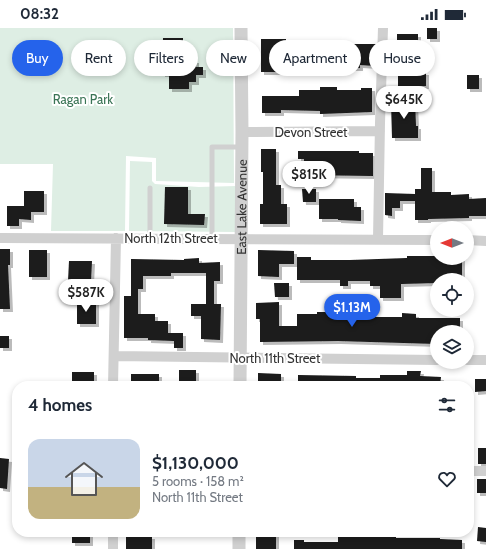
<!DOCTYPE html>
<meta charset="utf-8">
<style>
:root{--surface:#fff;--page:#f6f6f7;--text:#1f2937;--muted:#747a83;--accent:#2563eb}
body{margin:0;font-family:Cabin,sans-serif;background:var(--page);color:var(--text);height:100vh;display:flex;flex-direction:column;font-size:15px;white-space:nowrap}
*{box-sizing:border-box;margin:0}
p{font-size:13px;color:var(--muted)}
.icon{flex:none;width:22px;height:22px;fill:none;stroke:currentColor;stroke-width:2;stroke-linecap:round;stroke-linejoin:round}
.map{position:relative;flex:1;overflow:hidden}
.panel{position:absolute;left:12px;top:353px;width:462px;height:156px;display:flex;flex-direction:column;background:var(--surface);border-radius:16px;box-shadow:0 2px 6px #0003}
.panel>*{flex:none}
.guide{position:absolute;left:12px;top:12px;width:462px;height:36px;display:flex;gap:8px}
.needle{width:26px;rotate:270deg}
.fabs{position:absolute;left:430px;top:193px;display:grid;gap:8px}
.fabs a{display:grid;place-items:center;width:44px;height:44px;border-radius:50%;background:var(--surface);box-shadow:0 2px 6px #0003;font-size:20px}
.price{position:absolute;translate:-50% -34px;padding:0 9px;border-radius:14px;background:#fff;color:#222;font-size:13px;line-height:26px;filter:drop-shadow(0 1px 2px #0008)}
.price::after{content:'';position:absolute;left:50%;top:24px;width:12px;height:9px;margin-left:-6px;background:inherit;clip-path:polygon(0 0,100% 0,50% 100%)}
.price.on{background:var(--accent);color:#fff}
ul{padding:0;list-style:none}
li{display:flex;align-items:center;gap:12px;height:100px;padding:0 16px}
li span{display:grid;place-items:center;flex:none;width:112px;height:80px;border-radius:12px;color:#555}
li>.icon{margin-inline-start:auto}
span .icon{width:48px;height:48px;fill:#fffc;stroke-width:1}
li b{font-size:17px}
h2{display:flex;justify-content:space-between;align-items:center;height:48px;padding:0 16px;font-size:17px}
.chip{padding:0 14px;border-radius:18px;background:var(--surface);box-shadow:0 2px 6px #0003;font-size:14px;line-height:36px}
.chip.on{background:var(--accent);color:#fff}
.status{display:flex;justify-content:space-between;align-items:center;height:28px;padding:0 20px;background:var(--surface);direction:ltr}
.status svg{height:11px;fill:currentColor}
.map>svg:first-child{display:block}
.green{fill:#deeee4}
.building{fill:#1a1a1a;filter:url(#shadow)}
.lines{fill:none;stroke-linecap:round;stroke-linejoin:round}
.service{stroke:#d0d0d0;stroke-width:5}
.minor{stroke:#d0d0d0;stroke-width:10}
.tertiary{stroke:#d0d0d0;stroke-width:13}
.labels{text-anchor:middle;stroke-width:4;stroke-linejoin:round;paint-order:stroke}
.park-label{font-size:13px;fill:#3a7455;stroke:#fff}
.street-label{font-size:13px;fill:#333;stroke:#fff}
</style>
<div class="status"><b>08:32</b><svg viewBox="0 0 49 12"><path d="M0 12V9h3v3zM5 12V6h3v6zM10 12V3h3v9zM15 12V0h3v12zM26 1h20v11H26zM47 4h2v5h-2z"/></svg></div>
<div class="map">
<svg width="486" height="521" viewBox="0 0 486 521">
<defs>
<filter id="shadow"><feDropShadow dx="3" dy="3" stdDeviation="0" flood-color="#0004"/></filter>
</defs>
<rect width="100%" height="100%" fill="#fff"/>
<path class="green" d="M0,0H233L234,155L156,153V130L126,128L125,203H51L53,136H0Z
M130,133L152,134V153L155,156L199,159L236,158V204L129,203Z"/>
<path class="building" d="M427,0H437V11H427Z
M397,6H418V21H397Z
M163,10H183V17H190L189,32H196V39H203V47H196V54H189V61H169V46H162Z
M261,11H286V31H280V44H261Z
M303,16H376L375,38L360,37V40H317V43H303Z
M398,44H426V58L398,59Z
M467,47H479V61H467Z
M320,59H337V62H361V60H372V84L320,86V83L281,82V85H262V68H299V62H320Z
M415,73L416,98H418V110H392L391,74Z
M261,121H276V157H281V176H287V196H260V176H263V144H261Z
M298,123H359V125H373V148L304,147V131H298Z
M421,140H432V164H451V167L469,166V171L486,170V188H469V190L428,191V192H415V173H400V180H392V188L385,187V165L415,166V161H421Z
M165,159H188V186H205L204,197L164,196Z
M302,161H316V174H303Z
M24,163H44V184H31V192L19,191V198H7V178H24Z
M319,171H354V179H361V193L338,192V191H319Z
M0,221H10V237H8L10,281H0Z
M29,222H47V249H29Z
M258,222L294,223V236H279V249L258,248Z
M407,228H437V230H462V252H437V255L401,256V270H380V258H370V253H348V258H340V252H297V229H311V232H350L407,230Z
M199,230V235L220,234V253H214V276H221L220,312L201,311V288H191V276H206V245H171V248H143V261H138V286H155V293H168V305H183V320H174V313L148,312V310H124V268H131V231L184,232V231Z
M69,233H92L91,253H68Z
M274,255H289V269H275Z
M77,274H96V296H77Z
M279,274V298H297V286H317V284H332V289H360V288H374V289H402V285L416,286V290H460V304H437V316L338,313L260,314V291H256V275Z
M0,308H9V320H0Z
M179,342H196V358H179Z
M407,343H421L420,348L441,349L440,358H298V347L356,348V350H380V347H407Z
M72,344H94V358H72Z
M258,345L281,346V358H258Z
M131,346H159V358H131Z
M475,351H486V363L475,364Z
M478,420H486V436H478Z
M0,430L9,431L7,461L0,460Z
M477,451H486V465H477Z
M478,499L486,500V514L477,513Z
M72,504H90V515H72Z
M256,504H276V521H256Z
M346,504H377V509H396V510H440V511L462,512V521H294V512H304V514H338V509H346Z
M126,508H152V521H126Z"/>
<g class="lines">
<path class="service" d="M150,160V210
M212,211V119H241"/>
<path class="minor" d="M242,104L380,103
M0,210L437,212
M378,211L380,95L383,0
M467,212L486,213
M114,328L437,332
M467,332H486
M113,358L116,210
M469,443H486
M113,521V504"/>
<g class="tertiary">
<path id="s1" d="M240,358L242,104L241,0"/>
<path d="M239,521V504"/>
</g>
</g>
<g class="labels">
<g class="park-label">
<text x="83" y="76">Ragan Park</text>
</g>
<g class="street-label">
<text x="311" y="109">Devon Street</text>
<text dy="5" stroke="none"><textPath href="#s1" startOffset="179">East Lake Avenue</textPath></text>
<text x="171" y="215">North 12th Street</text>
<text x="275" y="335">North 11th Street</text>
</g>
</g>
</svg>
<div class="fabs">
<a><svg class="needle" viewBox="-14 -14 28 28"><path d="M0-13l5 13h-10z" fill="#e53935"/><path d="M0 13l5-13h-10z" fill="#747a83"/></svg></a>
<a><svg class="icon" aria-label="locate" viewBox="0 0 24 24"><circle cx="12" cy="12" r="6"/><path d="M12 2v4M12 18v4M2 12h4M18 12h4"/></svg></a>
<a><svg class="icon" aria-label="layers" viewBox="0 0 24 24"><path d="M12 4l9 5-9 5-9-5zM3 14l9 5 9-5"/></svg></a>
</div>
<b class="price" style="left:404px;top:92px">$645K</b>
<b class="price" style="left:309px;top:167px">$815K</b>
<b class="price" style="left:86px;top:285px">$587K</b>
<b class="price on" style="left:352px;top:300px">$1.13M</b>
<div class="guide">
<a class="chip on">Buy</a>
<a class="chip">Rent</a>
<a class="chip">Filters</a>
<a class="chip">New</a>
<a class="chip">Apartment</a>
<a class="chip">House</a>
</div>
<section class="panel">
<h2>4 homes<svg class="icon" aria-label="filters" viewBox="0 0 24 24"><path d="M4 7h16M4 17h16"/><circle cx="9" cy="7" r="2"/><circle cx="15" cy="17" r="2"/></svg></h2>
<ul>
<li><span style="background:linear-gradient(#c9d6e8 60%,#c2b280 0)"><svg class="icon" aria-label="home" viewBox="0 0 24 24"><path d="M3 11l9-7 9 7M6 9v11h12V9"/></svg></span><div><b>$1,130,000</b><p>5 rooms · 158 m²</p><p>North 11th Street</p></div><svg class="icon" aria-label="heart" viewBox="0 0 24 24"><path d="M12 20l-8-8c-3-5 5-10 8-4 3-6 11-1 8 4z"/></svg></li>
</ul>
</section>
</div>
